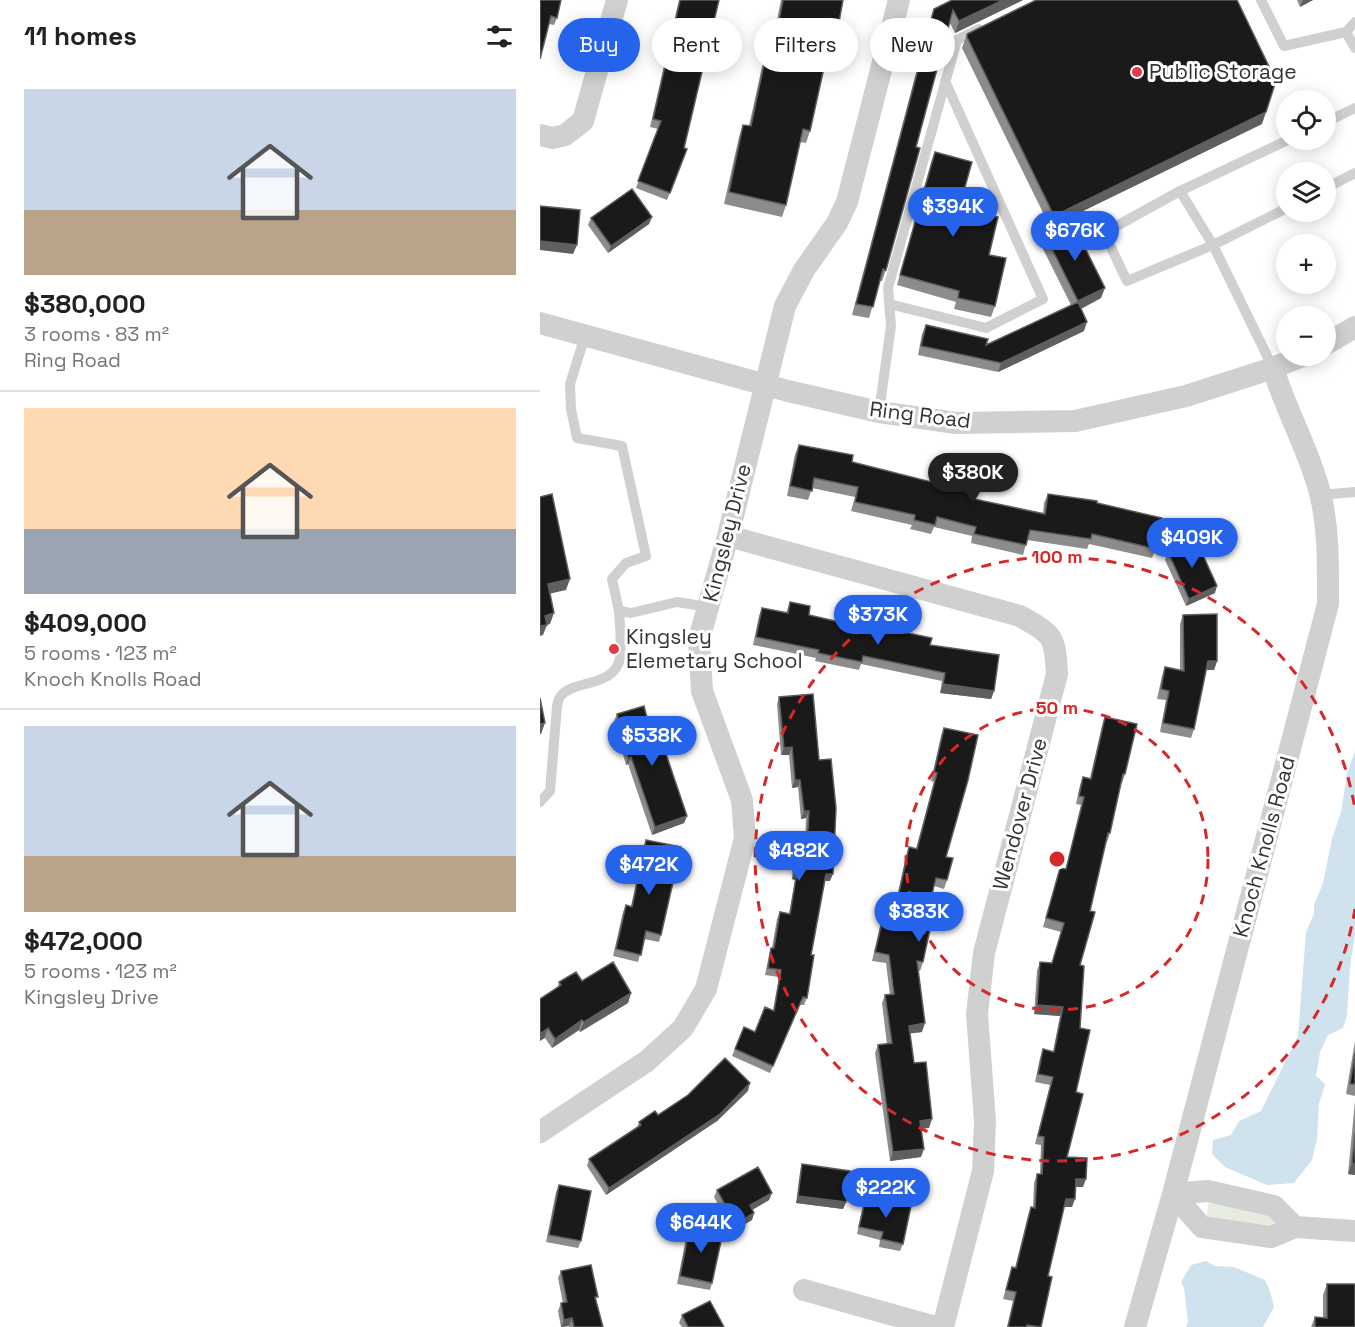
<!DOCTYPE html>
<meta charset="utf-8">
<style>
:root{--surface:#fff;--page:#f6f6f6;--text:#222;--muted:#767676;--line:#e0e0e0;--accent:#2563eb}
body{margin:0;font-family:"Space Grotesk",sans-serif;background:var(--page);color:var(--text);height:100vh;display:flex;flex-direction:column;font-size:22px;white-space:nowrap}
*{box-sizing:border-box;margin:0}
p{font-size:20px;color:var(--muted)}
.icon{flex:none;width:33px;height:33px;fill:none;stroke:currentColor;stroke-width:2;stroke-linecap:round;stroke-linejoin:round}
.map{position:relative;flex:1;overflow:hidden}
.sheet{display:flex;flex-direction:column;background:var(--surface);width:540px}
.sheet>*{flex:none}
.guide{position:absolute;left:18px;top:18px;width:570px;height:54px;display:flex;gap:12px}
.fabs{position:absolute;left:736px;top:90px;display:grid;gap:12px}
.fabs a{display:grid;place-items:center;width:60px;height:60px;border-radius:50%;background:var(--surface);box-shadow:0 3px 15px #0003;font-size:30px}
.price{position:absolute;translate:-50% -51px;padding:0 14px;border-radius:21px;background:var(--accent);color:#fff;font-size:20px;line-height:39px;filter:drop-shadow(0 2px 3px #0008)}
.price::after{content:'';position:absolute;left:50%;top:36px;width:18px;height:14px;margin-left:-9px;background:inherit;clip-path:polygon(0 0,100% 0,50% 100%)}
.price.on{background:#222;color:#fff}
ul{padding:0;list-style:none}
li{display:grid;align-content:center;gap:12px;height:318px;padding:0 24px}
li+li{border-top:2px solid var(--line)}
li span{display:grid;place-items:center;height:186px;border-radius:0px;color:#555}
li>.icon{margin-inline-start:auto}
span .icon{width:108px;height:108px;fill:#fffc;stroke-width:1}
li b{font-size:26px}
h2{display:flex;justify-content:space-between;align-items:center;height:72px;padding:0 24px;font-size:26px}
.tag{padding:0 21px;border-radius:27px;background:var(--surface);box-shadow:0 3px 15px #0003;font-size:21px;line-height:54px}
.tag.on{background:var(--accent);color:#fff}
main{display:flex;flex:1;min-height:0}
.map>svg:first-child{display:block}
.green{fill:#e6ecdf}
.water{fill:#cfe2ee}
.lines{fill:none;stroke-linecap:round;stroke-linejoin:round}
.service{stroke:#d0d0d0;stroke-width:10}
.minor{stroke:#d0d0d0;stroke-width:22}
.wall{fill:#8c8c8c}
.shaded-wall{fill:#5f5f5f}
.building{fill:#1a1a1a;stroke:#5f5f5f;stroke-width:1.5}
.ring{fill:none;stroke:#d62828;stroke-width:3;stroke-dasharray:10 8}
.poi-dot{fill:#e63946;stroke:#fff;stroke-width:2}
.labels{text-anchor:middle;stroke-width:6;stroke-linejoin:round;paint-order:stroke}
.poi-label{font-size:21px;fill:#333;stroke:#fff;text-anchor:start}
.street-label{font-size:21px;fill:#333;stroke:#fff}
.centre{fill:#d62828;stroke:#fff;stroke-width:3}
.ring-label{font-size:18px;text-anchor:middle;font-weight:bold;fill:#d62828;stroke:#fff;stroke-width:6;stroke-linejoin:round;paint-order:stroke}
</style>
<main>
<section class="sheet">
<h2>11 homes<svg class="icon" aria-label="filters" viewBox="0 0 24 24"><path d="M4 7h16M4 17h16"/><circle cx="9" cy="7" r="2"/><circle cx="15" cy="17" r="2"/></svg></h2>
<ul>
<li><span style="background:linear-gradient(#c9d6e8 65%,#b9a48a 0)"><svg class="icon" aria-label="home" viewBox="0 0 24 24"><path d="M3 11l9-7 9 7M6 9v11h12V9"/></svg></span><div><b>$380,000</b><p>3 rooms · 83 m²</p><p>Ring Road</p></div></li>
<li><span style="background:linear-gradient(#ffd9b3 65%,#9aa5b1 0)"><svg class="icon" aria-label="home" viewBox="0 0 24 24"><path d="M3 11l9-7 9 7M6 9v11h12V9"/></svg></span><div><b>$409,000</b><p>5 rooms · 123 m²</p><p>Knoch Knolls Road</p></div></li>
<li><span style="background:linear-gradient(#c9d6e8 70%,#b9a48a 0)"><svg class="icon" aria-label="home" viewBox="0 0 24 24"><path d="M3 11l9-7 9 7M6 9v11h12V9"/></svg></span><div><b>$472,000</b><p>5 rooms · 123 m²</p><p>Kingsley Drive</p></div></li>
</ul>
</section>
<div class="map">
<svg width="815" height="1327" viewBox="0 0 815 1327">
<rect width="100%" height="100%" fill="#fff"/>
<path class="green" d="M674,1203L726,1213L734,1220L735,1226L670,1218L667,1215L668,1204Z"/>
<path class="water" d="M815,751V934L810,967L807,1015L803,1028L788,1035L780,1052L776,1076L785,1084L779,1104L777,1139L772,1160L754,1183L727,1185L685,1167L672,1154L673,1140L691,1135L699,1121L721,1111L758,1036L766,932L774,914V905L783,883L792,839L801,812L807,774Z
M666,1261L675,1266L694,1267L725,1280L730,1291L734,1307L723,1327H646L648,1322L644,1288L641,1282L651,1265Z"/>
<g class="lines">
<path class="service" d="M721,0L744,46L806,32
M815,22L806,32L815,48
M786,122L815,108
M786,188L815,173
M640,191L673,245L587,281L564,233Z
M640,191L748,140
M349,304L446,328L503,299L405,81
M45,336L30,384L31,409L37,438L82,446L106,556L86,563L72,579L79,611L91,613L137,602L168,607
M733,368L673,245L747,208
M339,412L351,326L348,288L417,40L439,29
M780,495L815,492
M0,802L10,791L17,706C18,703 18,700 20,697C32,679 75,688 80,658C82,643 80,626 79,611"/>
<path class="minor" d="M0,135L13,138L25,135L43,121L77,0
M0,323L248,391L339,412L416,423L535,421L646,396L733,368L762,356
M786,344L815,327
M188,536L480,616C513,635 515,635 517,674L444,953L437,1014L445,1121L443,1171L403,1327
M0,1132L107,1061L143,1028L166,989L205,838L202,800L162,691L159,639L188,536L245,306L264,270L297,223L307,202L359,0
M633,1194L662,1227L731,1237L755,1227L815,1231
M633,1194L668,1191L734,1206L755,1227
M264,1290L396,1327
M595,1327L633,1194L788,604C788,567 789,529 780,493C769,450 746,411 733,368"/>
</g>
<path class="wall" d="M0,0L17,18L14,25L9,24Z
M139,0H179L144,148L147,149L127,200L96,188L118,129L110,127Z
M241,0H303L293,55L288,67H284L270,131L266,143L260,142L246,205L242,217L184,204L199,137L203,125L209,126L223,62L227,50L231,51Z
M412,0H483L415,33L410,23L376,147L346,270L342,281H340L329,318L312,315L390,20L394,9Z
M757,0H773L760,7Z
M427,34L722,124L510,227L422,48Z
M395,152L419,208L449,255L455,306L451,317L414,309L416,302L357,285L391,163Z
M112,217L109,224L68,253L48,225L51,218Z
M505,235L561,298L541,309L544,331L458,372L378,355L382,334L386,325L446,345L531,305L501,245Z
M259,445L434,499L503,514L504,503L508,494L557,503L616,549L612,558L549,544L547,549L487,540L483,555L431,543L432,536L394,527L391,534L370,529L372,525L311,511L315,497L272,488L268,500L247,496L255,454Z
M628,552L675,593L646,606L625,560Z
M250,602L269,615L307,623L309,617L390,645L454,691L451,699L400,693L402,681L321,664L319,670L275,661L276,658L213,645L219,616L222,608L246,613Z
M643,615L677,661L674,670H666L654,729L651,738L620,732L626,700L617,699L622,676L625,667L640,670V624Z
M239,697L290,881H284L271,955L267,998L264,1005H260L230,1073L192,1056L195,1049L215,1032L233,1011L239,977L225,975L229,955L231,948H232L237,919L240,912L249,914L255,880L252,879L254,852L256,844L265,845L266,818L261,819L258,787L252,788L249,755H241L237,704Z
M77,714L110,730L147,816L144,823L112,835L88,764L86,765L74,721Z
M565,717L585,774L582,783L581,782L570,833L567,842L566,841L550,911L540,965V1028L536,1092L527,1157L543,1187H535L532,1207H524L508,1276L501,1327H467L473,1301L463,1299L472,1267L475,1268L488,1216L491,1207L493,1208L494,1183L497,1174H500L501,1145L495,1144L510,1085L495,1082L500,1058L503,1049L513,1052L520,1016L494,1014L497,971L500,962L512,963L521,932L503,927L520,868L526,869L541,805L536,804L540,785L543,777L550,778L562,726Z
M404,728L407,880L404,889L394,886L387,914L383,962L380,971L378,970L382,1032L370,1033L374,1063L389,1128L381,1129V1157L350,1161L335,1053L338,1045L347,1044L342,1003L345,995H350L346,963L332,961L340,926L343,918L352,919L366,856L369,847L376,849L394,782L391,781L401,736Z
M106,840L121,935L119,942L104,939L98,962L73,956L83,912L86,905L91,906L104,847Z
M42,981L91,993L88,1003L40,1032L39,1030L12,1048L5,1038L19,982Z
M815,1041V1096L806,1094Z
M208,1091L177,1121L66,1195L47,1166L49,1159L97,1128L99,1122L118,1115Z
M815,1101V1175L808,1174Z
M262,1164L306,1202L303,1209L256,1203L260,1172Z
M19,1185L41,1241L38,1248L6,1242L16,1192Z
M177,1190L232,1193L229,1200L212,1210L214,1213L212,1220L193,1231L174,1197Z
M326,1197L363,1244L360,1251L339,1247L340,1240L317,1234L323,1204Z
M150,1226L172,1283L170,1290L137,1284L147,1233Z
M21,1271L56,1301L63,1327H29V1326L21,1327L18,1311L21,1303H23L18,1278Z
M787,1284L815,1327H771L775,1317L783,1318V1295Z
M142,1315L184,1327H142L139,1323Z"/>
<path class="shaded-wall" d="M463,0H483L415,33L419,21Z
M763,0H773L760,7Z
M726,112L722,124L510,227L514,216Z
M112,217L109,224L68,253L71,246Z
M0,241L37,245L33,254L0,250Z
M565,288L561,298L535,312L538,301Z
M547,322L544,331L458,372L461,363Z
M30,579L26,590L4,595L8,584Z
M677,586L675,593L646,606L649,599Z
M14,613L10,624L7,625L3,635L0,636V626L5,616Z
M668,661H677L674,670H665Z
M403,684L454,691L451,699L400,693Z
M5,723L1,734H0V724Z
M252,747L249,755H241L244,748Z
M91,757L88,764L86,765L88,758Z
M255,780H260L258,787L252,788Z
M264,811H269L266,818L261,819Z
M147,816L144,823L112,835L115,827Z
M255,872H257L255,880L252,879Z
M286,874H293L290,881H283Z
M91,993L88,1003L40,1032L44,1022Z
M497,1005L523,1007L520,1016L494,1014Z
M42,1020L39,1030L12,1048L15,1039Z
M385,1023L382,1032L366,1034L369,1026Z
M8,1028L5,1038L0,1041V1034Z
M210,1083L208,1091L177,1121L66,1195L69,1188Z
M392,1119L389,1128L377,1129L380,1121Z
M384,1149L381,1157L350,1161L353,1152Z
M812,1163L815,1164V1175L808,1174Z
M536,1179H546L543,1187H533Z
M232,1193L229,1200L207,1213L210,1205Z
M258,1196L306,1202L303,1209L256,1203Z
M526,1199H535L532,1207H523Z
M214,1213L212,1220L193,1231L196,1224Z
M32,1318L29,1326L21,1327L24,1320Z"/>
<path class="building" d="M0,0H21L17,18L11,16L0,59Z
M140,0H179L144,148L147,149L130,193L98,181L121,121L113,119Z
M243,0H303L293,55L287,54L270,131L263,129L246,205L189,192L203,125L211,126L227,50L233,52Z
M412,0H463L419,21L413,10L376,147L380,148L346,270L343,269L333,307L316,304L394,9Z
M496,0H697L736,81L726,112L514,216L427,37V34Z
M395,152L432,162L419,208L458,217L449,255L466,258L455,306L418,298L419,291L360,275Z
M92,189L112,217L71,246L51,218Z
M0,206L40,210L37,245L0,241Z
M532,222L565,288L538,301L505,235Z
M538,302L547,322L461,363L381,346L386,325L448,339L446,345Z
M259,445L313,455L312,462L435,493L434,499L505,514L508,494L557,501V503L622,518L616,549L552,534L551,539L490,530L486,545L434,534L436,527L397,517L395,525L374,520L375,515L315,502L318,487L274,478L272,491L250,486Z
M12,494L30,579L8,584L14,613L5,616L7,625L0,626V497Z
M656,540L677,586L649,599L628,552Z
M250,602L270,606L269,615L308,624L309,617L330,622V625L392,638L390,645L459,655L454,691L403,684L405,673L323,656L322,662L278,653L279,650L216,637L222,608L248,613Z
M677,614V661H668L654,729L623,723L629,691L621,689L625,667L644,671L643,615Z
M273,694L279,760L291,759L296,808L293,874H286L271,955H274L267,998L263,997L233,1066L195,1049L204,1027L215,1032L225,1007L234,1011L241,970L228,968L231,948H234L240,912L250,914L257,872H255L256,844L267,845L269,811H264L260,780H255L252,747L244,748L239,697Z
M0,698L5,723L0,724Z
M104,706L110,730L120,728L125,748H124L147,816L115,827L91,757L88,758L77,714Z
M565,717L597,724L585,774H583L570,833H568L550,911L555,912L540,965L544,966L540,1028L550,1030L536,1092L543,1094L527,1157L547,1158L546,1179H536L535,1199H526L508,1276L512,1277L501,1327L487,1325V1327H468L476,1292L466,1290L472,1267L476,1268L491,1207L495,1208L497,1174H502L504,1137L498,1136L513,1077L498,1074L503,1049L514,1052L523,1007L497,1005L500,962L512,963L524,923L506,918L520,868L526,869L544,797L539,796L543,777L551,779Z
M404,728L438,735L428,780L406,857L413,858L407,880L396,878L387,914L393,915L383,962L377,961L385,1023L369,1026L374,1063L386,1062L392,1119L380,1121L384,1149L353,1152L338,1045L352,1043L345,995L354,994L349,955L335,952L343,918L353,920L369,847L377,849L397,773L394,772Z
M106,840L141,847L121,935L106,931L101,955L76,949L86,905L92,907Z
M73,962L91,993L44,1022L42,1020L15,1039L8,1028L0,1034V999L21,985L19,982L36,972L42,981Z
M815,1053V1084H810Z
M185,1058L210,1083L180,1114L69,1188L49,1159L101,1125L99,1122L115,1111L118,1115L148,1095Z
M815,1133V1164L812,1163Z
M262,1164L310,1171L306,1202L258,1196Z
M218,1167L232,1193L210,1205L214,1213L196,1224L177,1190Z
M19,1185L51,1191L41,1241L9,1235Z
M326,1197L371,1206L363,1244L341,1239L343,1232L319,1227Z
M150,1226L183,1232L172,1283L140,1276Z
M51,1265L58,1297H55L63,1327H34L32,1318L24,1320L21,1303L27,1302L21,1271Z
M787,1284H815V1327H775V1317L787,1318Z
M170,1301L184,1327H148L142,1315Z"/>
<g class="ring">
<circle cx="517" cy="859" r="151"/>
<path d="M815 909A302 302 0 1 1 815 809"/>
</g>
<g class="poi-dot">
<circle cx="597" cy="72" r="6"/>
<circle cx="74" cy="649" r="6"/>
</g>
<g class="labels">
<g class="poi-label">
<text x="609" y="79">Public Storage</text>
<text x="86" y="644">Kingsley<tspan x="86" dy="24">Elemetary School</tspan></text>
</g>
<g class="street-label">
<text transform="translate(380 415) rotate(7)" y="7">Ring Road</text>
<text transform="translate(187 533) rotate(-76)" y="7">Kingsley Drive</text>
<text transform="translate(480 814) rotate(-75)" y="7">Wendover Drive</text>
<text transform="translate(724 847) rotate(-75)" y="7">Knoch Knolls Road</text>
</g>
</g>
<circle cx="517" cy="859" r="9" class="centre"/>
<g class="ring-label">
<text x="517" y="563">100 m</text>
<text x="517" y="714">50 m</text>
</g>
</svg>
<div class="fabs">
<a><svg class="icon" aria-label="locate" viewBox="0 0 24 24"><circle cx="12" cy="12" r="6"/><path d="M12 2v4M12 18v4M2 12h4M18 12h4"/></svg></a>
<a><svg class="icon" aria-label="layers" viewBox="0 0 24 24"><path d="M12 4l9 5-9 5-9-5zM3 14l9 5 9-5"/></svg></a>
<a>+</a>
<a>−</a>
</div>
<b class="price" style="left:413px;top:238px">$394K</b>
<b class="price" style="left:535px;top:262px">$676K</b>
<b class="price on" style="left:433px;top:504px">$380K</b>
<b class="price" style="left:652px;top:569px">$409K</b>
<b class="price" style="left:338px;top:646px">$373K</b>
<b class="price" style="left:112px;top:767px">$538K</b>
<b class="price" style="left:259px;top:882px">$482K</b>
<b class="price" style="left:109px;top:896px">$472K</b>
<b class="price" style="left:379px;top:943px">$383K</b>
<b class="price" style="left:346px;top:1219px">$222K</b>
<b class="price" style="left:161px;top:1254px">$644K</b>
<div class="guide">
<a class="tag on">Buy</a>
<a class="tag">Rent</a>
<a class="tag">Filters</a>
<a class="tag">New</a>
</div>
</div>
</main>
